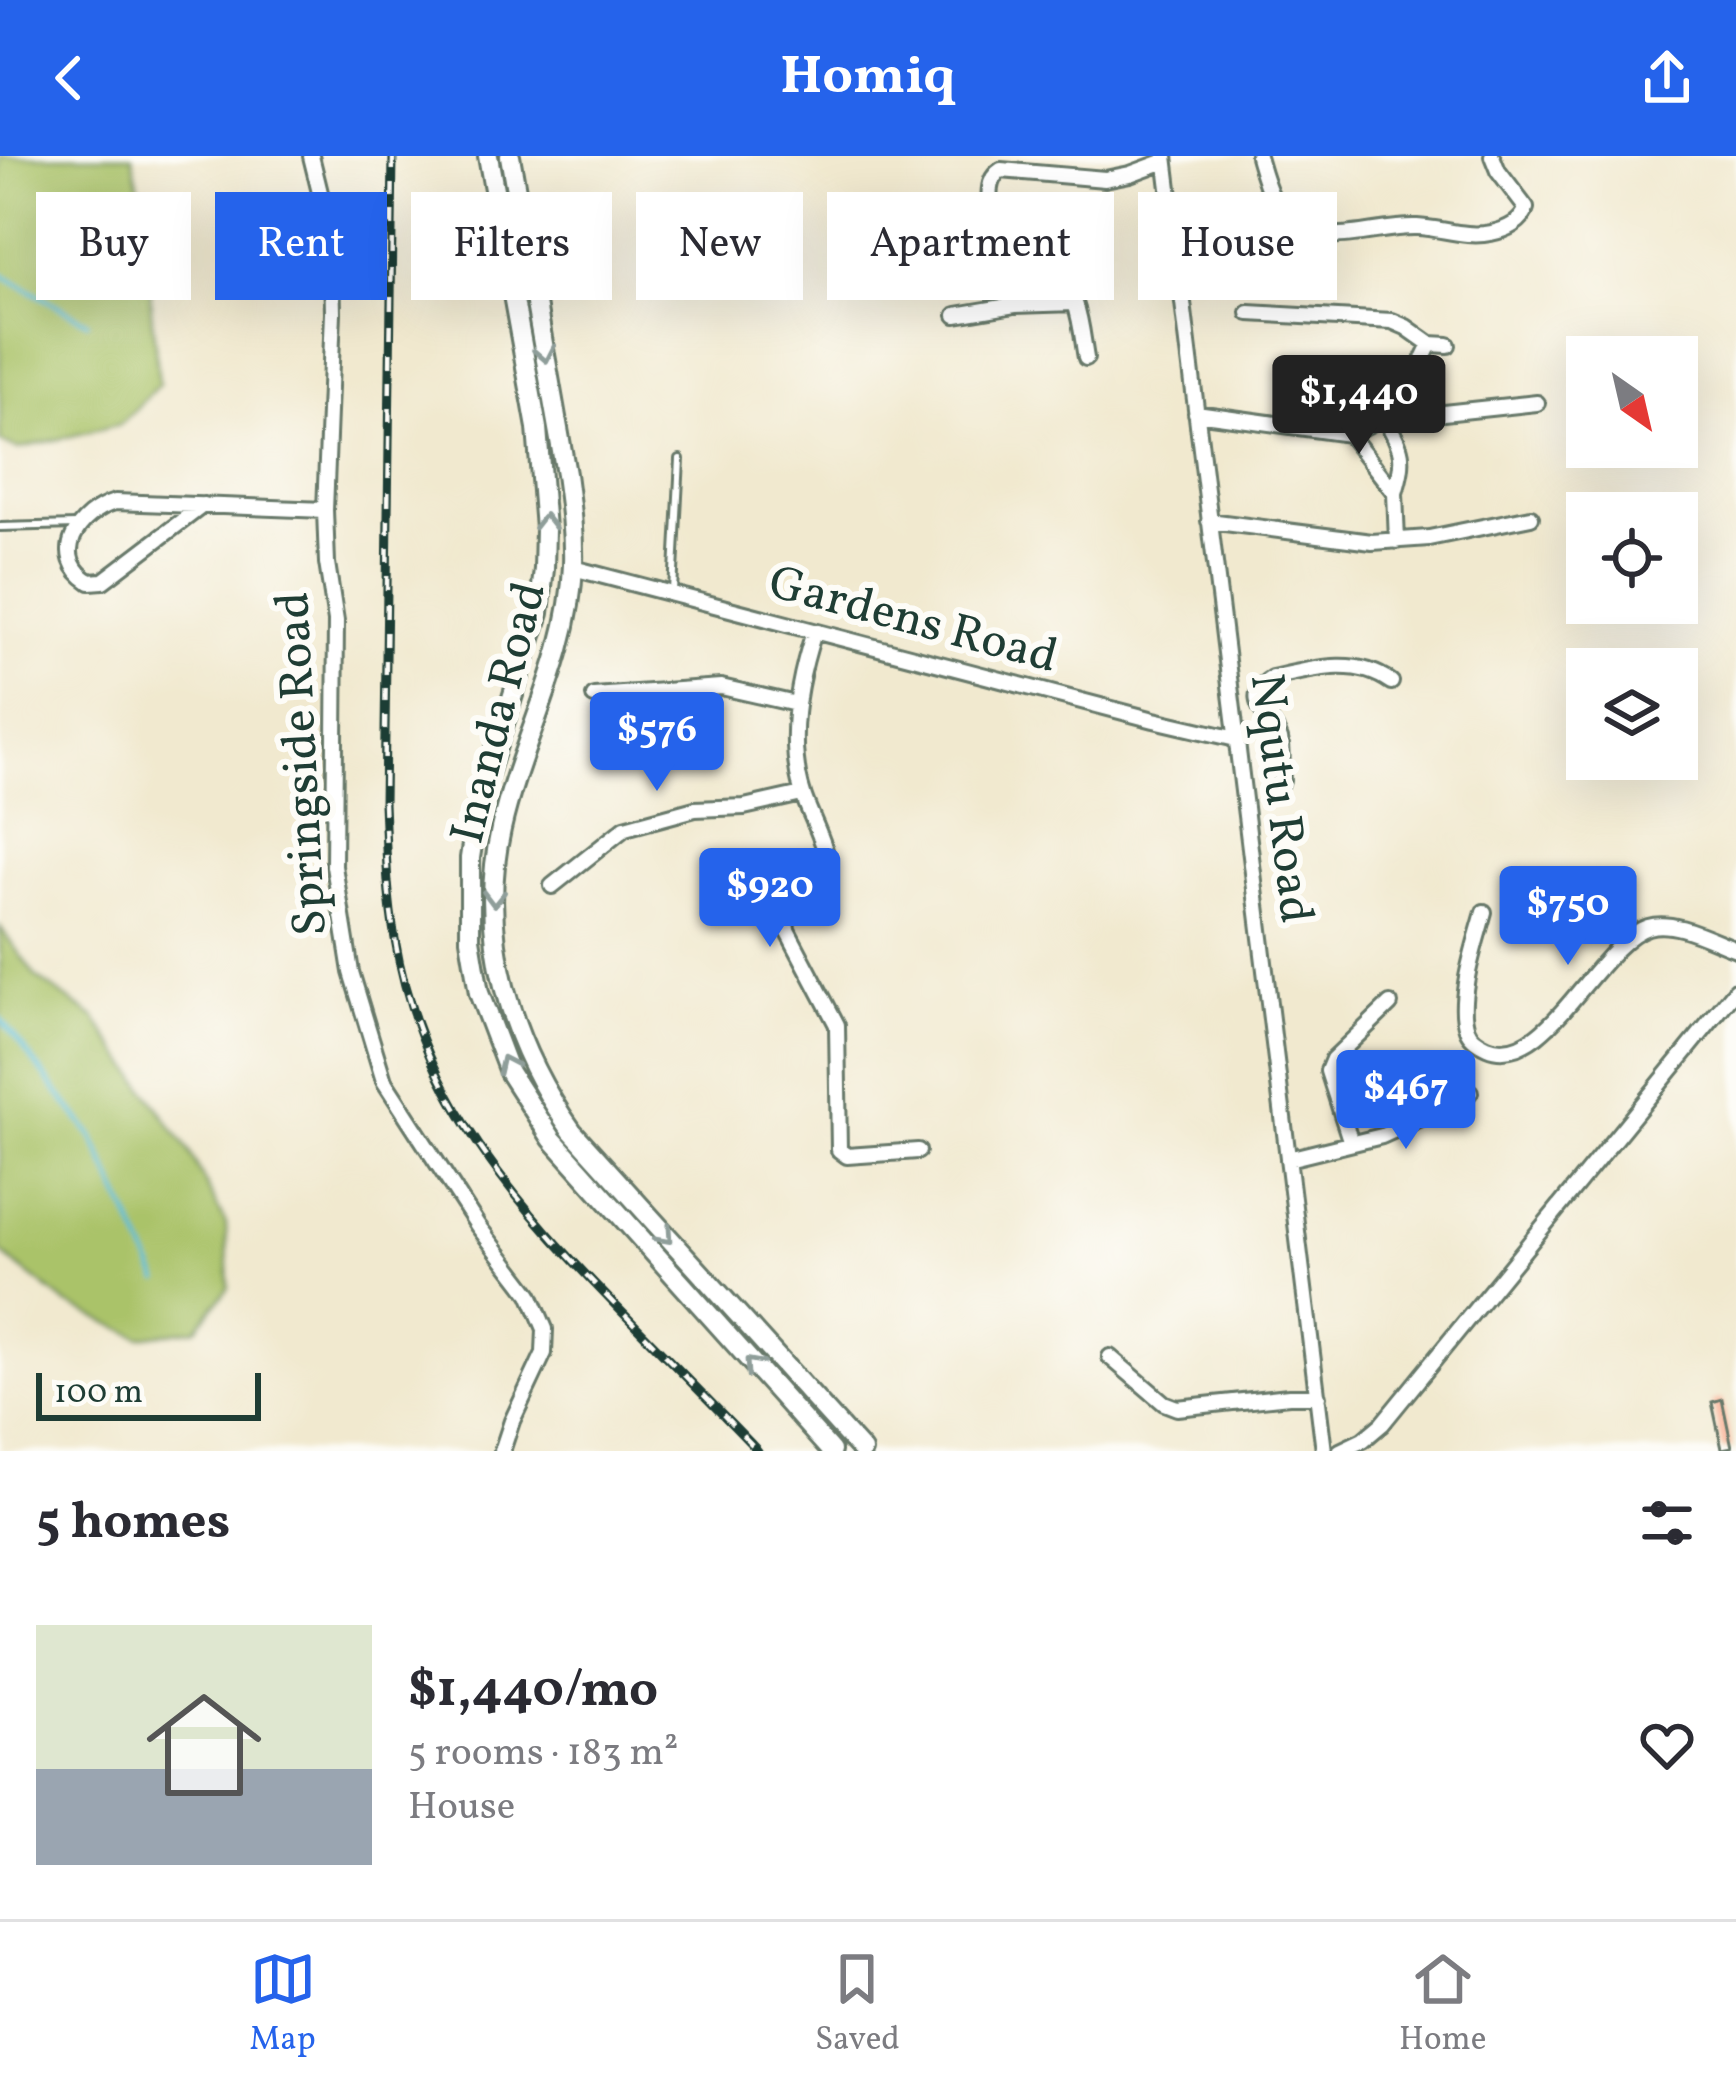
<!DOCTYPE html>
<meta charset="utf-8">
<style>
:root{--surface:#fff;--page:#f2f2f3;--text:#2b2b33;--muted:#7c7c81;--line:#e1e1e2;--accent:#2563eb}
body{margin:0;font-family:Vollkorn,serif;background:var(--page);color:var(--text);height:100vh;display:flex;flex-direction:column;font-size:45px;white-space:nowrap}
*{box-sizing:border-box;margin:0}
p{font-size:39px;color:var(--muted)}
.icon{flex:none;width:66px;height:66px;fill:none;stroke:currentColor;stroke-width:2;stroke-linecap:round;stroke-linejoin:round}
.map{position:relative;height:1295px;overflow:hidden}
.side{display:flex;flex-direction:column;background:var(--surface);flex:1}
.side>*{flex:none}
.top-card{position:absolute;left:36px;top:36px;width:1665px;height:108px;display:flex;gap:24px}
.needle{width:78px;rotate:146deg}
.controls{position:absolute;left:1566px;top:180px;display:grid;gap:24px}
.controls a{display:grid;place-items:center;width:132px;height:132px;border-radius:0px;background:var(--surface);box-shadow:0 12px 48px #0002;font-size:60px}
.scale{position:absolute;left:36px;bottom:30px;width:225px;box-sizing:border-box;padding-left:12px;border:6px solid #1f3d34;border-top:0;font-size:33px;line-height:42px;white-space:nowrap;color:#1f3d34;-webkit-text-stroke:9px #fdfcf7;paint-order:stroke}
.price{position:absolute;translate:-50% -102px;padding:0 27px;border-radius:12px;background:var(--accent);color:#fff;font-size:39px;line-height:78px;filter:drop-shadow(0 3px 6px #0008)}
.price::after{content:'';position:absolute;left:50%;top:72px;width:36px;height:27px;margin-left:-18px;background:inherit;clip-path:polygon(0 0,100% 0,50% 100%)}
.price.active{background:#222;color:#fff}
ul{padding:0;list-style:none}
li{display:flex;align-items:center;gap:36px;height:300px;padding:0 36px}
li+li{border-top:3px solid var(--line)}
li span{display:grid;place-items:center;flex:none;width:336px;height:240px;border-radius:0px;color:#555}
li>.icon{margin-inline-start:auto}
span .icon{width:144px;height:144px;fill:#fffc;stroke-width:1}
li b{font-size:51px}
h2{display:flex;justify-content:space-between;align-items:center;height:144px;padding:0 36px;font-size:51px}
.pill{padding:0 42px;border-radius:0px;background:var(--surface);box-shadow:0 12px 48px #0002;font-size:42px;line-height:108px}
.pill.active{background:var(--accent);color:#fff}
header{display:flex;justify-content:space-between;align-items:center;height:156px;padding:0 36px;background:var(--accent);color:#fff;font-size:54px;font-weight:700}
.dock{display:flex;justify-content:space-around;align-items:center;height:168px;border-top:3px solid var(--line);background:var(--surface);font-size:33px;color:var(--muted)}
.dock a{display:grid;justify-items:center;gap:6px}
.dock .active{color:var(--accent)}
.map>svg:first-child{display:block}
.green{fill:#aac369;stroke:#64804e;stroke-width:3}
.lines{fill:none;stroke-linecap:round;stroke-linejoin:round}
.stream{stroke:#59bdd7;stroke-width:4.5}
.building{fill:#f9a788}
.lane-casing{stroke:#68796a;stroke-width:12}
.street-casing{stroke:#68796a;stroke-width:20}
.secondary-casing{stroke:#68796a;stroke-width:24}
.lane{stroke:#fff;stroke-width:6}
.street{stroke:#fff;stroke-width:14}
.secondary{stroke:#fff;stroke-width:18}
.rail-casing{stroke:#1f3d34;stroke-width:9}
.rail{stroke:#fdfcf7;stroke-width:4.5;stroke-dasharray:14;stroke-linecap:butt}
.oneway{stroke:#8f9e9a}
.labels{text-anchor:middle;stroke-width:12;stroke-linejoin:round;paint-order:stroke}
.street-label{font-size:48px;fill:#1f3d34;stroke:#fdfcf7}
</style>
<header><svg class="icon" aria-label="back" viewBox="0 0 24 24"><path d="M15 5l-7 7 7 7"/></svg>Homiq<svg class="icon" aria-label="share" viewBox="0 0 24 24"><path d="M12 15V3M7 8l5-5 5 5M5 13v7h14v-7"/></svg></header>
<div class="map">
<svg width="1736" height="1295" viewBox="0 0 1736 1295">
<rect width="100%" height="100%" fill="#fdfcf7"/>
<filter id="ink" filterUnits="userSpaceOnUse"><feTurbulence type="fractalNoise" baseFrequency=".00833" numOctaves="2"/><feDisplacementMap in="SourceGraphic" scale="24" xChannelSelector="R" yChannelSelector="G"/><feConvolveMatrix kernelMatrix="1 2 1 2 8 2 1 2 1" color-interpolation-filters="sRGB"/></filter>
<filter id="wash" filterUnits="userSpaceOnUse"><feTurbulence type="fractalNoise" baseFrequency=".004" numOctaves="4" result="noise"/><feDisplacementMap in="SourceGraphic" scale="48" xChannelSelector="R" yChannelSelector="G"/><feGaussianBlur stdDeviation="2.7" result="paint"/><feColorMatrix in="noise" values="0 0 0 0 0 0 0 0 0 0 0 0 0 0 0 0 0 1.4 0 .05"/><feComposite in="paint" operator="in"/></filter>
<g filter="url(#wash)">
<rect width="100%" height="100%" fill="#f1e9cf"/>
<path class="green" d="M0,0H132L148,70L151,153L159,228L121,268L18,293L0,286Z
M0,771L36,821L95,862L189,995L226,1068L229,1131L196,1173L140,1181L67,1148L0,1096Z"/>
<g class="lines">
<path class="stream" d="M0,118L87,166
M0,862L92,980L159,1125"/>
</g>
<g id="blocks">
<path class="building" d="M1722,1243L1732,1291L1722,1293L1712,1246Z"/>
</g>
</g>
<g filter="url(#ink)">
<use href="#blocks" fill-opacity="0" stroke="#68796a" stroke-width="3"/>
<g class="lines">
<defs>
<path id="lane" d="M0,371L76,369
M673,435L680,303"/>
<path id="street" d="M311,0L326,61L332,111L333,157L325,354L327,407L336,465L334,710L351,816L384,925L478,1070L530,1138L545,1173L544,1197L512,1265L502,1295
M1165,0L1324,1295
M1258,0C1266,28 1272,54 1298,71C1328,91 1382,69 1417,71C1442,72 1465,82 1491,77C1506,74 1523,66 1526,52L1498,15L1492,0
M993,68L1012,107L1015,149
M875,89L993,68C991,50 983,25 1001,14L1105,23L1130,18L1165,5
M1012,107C1025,111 1040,113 1052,119C1080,131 1081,176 1086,202
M1249,157L1392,165L1406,171L1430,188L1448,189
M956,159L1015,149L1075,147
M1401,248L1418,256L1434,258L1537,247
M1196,257L1349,278L1384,261L1401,248L1430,188
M1384,261C1403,294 1406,300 1395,337
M1349,278L1395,337L1397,385
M203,349L103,425L90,426C49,400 78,357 115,346L325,354
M1209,365L1372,386L1429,382L1531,361
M573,412L1154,564L1236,583
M814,476C797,528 786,588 804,641C813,667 830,694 829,721C809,738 783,744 787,774L837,869L839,994L847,1000L918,995
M594,540L721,531L796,548
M1282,625C1281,612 1283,595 1280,583C1273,560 1238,543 1272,522C1312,513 1356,500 1391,526
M552,730L625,672L695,653L744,651L802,638
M1484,756C1476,786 1456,843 1467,873C1470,882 1478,887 1487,891C1545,916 1598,786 1648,771C1675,763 1711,784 1736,793
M1351,987L1328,915L1333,903L1390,848
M1288,1003L1382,980L1461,944L1470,936
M1110,1201L1164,1247L1177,1252L1289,1240H1318
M1340,1295L1363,1284L1382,1268L1736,834"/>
<path id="secondary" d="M488,0L537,272L545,373L544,413L539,457L478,649L470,702V783L479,837L509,916L552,983L831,1295
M510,0L566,318C570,348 574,378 573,409C570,502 521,584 501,673C477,780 510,887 572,975L862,1295"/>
</defs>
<use href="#lane" class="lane-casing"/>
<use href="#street" class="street-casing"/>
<use href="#secondary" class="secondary-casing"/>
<use href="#lane" class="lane"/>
<use href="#street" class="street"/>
<use href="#secondary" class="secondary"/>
<defs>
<path id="rail" d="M393,0L384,647C386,692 387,738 395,783C421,942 516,1048 624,1158C669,1204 714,1249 758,1295"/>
</defs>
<use href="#rail" class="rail-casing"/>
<use href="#rail" class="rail"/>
</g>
<defs><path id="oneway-chevron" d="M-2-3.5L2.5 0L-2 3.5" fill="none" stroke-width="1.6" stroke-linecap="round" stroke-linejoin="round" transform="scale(3)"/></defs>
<g class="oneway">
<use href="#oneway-chevron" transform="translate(545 198) rotate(79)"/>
<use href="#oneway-chevron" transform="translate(545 366) rotate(-90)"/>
<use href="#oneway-chevron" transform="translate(494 742) rotate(91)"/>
<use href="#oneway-chevron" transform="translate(506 908) rotate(-115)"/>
<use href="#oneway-chevron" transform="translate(665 1080) rotate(48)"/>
<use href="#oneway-chevron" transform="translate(752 1209) rotate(-132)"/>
</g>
</g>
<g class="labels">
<g class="street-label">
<text transform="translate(914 461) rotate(15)" y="17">Gardens Road</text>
<text transform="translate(496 556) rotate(-76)" y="17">Inanda Road</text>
<text transform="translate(299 608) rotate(-93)" y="17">Springside Road</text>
<text transform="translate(1284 642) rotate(83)" y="17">Nqutu Road</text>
</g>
</g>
</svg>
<div class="controls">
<a><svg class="needle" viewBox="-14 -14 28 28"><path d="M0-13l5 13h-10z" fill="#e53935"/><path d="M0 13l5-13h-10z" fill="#7c7c81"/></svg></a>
<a><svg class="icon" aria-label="locate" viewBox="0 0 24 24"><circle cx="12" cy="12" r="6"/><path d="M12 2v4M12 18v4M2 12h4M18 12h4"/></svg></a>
<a><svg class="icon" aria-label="layers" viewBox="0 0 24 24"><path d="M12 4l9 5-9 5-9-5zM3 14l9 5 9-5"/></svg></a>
</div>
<div class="scale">100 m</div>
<b class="price active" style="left:1359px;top:301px">$1,440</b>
<b class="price" style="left:657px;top:638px">$576</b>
<b class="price" style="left:770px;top:794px">$920</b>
<b class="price" style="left:1568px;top:812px">$750</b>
<b class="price" style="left:1406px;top:996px">$467</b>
<div class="top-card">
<a class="pill">Buy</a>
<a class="pill active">Rent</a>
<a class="pill">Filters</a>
<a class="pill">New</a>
<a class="pill">Apartment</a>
<a class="pill">House</a>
</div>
</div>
<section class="side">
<h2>5 homes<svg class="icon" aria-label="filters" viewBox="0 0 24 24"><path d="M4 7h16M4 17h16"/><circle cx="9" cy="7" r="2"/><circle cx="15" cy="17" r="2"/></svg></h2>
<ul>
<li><span style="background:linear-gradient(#dfe7d0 60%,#9aa5b1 0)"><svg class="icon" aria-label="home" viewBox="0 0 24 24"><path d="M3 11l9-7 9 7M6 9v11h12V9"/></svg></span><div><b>$1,440/mo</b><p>5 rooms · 183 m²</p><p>House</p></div><svg class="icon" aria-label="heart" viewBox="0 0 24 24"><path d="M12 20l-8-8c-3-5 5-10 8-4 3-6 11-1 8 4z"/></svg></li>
</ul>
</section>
<nav class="dock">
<a class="active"><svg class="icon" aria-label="map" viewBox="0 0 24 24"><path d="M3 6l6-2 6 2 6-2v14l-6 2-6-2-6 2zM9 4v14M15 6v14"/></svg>Map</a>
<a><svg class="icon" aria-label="saved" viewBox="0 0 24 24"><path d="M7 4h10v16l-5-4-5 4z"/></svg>Saved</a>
<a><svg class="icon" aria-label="home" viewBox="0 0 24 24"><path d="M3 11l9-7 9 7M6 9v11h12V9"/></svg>Home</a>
</nav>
